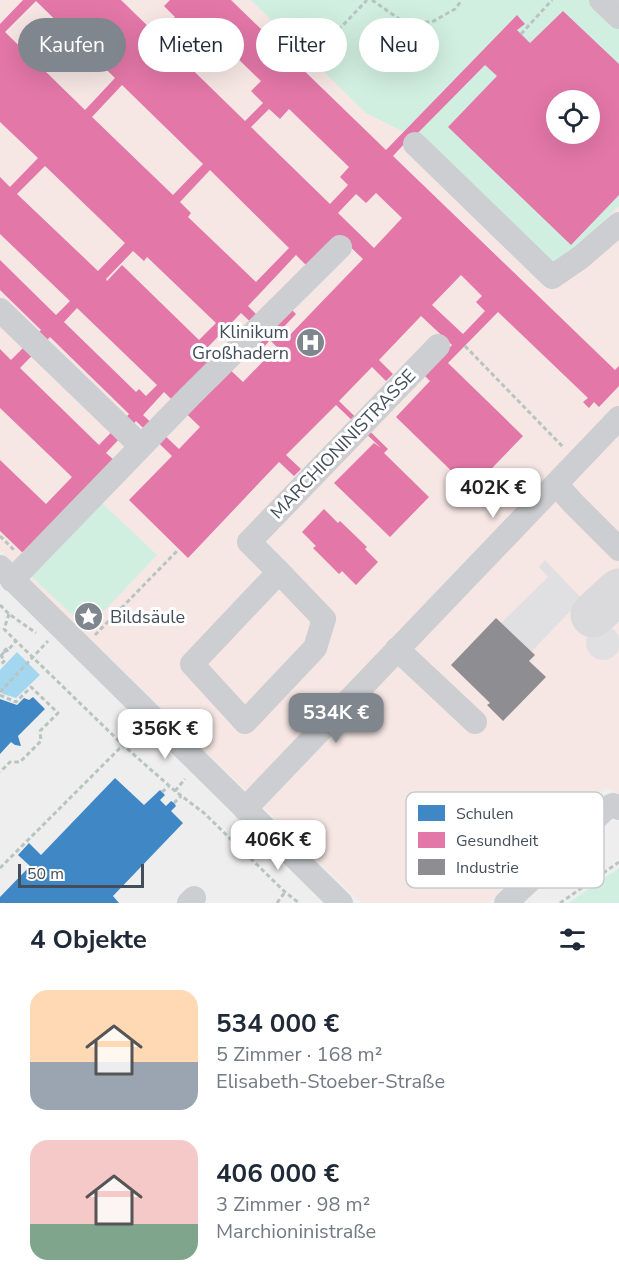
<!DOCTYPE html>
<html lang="de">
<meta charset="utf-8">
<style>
:root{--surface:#fff;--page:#f2f2f3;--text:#1f2937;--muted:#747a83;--accent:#80868e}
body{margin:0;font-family:"Nunito Sans",sans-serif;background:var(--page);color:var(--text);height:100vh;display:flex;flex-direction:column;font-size:22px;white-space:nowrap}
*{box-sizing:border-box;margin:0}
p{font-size:20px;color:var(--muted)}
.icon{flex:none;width:33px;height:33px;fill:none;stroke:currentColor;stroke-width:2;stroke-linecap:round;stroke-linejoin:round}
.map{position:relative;height:903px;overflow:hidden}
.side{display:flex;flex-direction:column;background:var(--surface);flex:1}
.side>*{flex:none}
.banner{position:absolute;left:18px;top:18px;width:584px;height:54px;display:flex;gap:12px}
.fabs{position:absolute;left:546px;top:90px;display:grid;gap:12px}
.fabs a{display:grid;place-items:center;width:54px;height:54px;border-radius:50%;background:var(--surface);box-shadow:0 6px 24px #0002;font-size:30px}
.scale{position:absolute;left:18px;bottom:15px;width:126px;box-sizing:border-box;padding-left:6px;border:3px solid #444e5b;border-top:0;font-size:16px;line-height:21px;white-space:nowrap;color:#444e5b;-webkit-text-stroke:4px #fff;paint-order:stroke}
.price{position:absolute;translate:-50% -51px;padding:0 14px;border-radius:12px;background:#fff;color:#222;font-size:20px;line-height:39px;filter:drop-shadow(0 2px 3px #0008)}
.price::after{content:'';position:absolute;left:50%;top:36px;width:18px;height:14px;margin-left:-9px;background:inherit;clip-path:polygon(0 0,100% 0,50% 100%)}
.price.current{background:var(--accent);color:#fff}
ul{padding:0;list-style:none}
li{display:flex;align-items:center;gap:18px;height:150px;padding:0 30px}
li span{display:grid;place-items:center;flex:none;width:168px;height:120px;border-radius:18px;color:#555}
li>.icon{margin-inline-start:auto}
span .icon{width:72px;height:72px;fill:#fffc;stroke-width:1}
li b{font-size:26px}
h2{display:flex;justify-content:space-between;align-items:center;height:72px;padding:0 30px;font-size:26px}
.pill{padding:0 21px;border-radius:27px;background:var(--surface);box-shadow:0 6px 24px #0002;font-size:21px;line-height:54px}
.pill.current{background:var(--accent);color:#fff}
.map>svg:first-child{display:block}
.medical{fill:#f6e7e4;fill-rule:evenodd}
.airport{fill:#e0e0e3}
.green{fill:#d1efe0;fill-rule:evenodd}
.water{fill:#a3d7ef}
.schools{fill:#3f88c5}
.health{fill:#e377a8;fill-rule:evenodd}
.industry{fill:#8d8d92}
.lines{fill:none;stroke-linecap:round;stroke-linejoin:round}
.taxiway{stroke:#dadadc;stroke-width:45}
.path{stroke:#b7c4c2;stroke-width:3;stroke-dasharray:4.5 3;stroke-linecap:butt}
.minor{stroke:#ccced1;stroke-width:24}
.labels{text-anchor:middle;stroke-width:6;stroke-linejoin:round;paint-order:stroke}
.poi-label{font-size:18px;fill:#444e5b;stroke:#fff;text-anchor:end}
.street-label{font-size:18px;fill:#444e5b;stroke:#fff}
.key{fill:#fff;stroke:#c7cace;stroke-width:1.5}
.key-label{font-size:16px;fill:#444e5b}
</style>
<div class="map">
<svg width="619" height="903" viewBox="0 0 619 903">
<rect width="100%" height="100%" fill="#efeeee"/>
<path class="medical" d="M0,0H619V794L606,787L488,903H362L0,551ZM556,100H590V134H556Z"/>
<path class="airport" d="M545,560L582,599L531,652L501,623L548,577L539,567Z
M586 643a17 17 0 1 1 34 0a17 17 0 1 1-34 0Z"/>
<path class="green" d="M251,0H619V206L561,262L542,260L418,139L366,113ZM556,100H590V134H556Z
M101,502L157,555L87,629L31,576Z
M619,868V903H568Z"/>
<path class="water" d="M17,652L40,675L16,698L3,694L0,691V670Z"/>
<path class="schools" d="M33,697L45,709L18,736L21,746L15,745L11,742L0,754V699L17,705L24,698L29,700Z
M115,778L144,805L160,790L165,795L160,800L166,806L171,801L174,803L176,806L171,811L183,823L113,896L119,903H0V897L30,866L18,855L29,843L41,855Z"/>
<path class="health" d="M23,0H121L157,35L175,17L164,6L170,0H231L386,150L517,15L525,24L517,30L530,43L563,11L619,64V195L571,245L448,127L497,76L485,65L406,145L405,143L393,156L615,370L619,366V386L599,407L594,402L589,408L583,402L588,398L498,312L448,363L523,436L471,490L396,417L430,381L424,375L452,345L421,316L379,360L393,374L386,381L372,367L339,401L388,449L384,453L429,497L390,537L334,483L374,443L381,448L336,405L286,455L301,469L294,476L279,462L188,558L129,500L172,456L136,421L106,453L114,460L25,555L0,531V460L46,504L72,477L0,408V349L11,360L41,330L0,290V260L56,315L70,301L0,234V177L10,187L38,158L0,122V24ZM36,1L115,78L85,110L5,32ZM201,23L261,81L251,91L263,103L245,121L164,42L182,24L191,33ZM122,85L203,164L173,195L92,117ZM556,100H590V134H556ZM269,109L280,119L289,109L349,167L340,177L348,185L330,204L251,127ZM45,166L125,243L98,271L17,194ZM210,170L289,248L256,282L188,217L191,213L180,202ZM376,193L402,218L374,248L338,213L356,194L366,203ZM338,235L363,259L284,341L277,334L296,314L289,307L269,327L248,306L296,255L307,266ZM133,251L144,261L147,257L216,323L199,340L122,265L107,281L106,279ZM461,275L482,296L476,302L485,311L463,334L432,305ZM77,308L157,385L146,396L139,389L136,392L64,322ZM241,313L263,334L256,341L263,348L270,340L277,347L243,382L207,348ZM50,337L129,414L99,445L20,368ZM164,392L200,427L179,449L143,415Z
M324,509L338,523L340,521L367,547L365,549L378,562L356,585L342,571L339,574L313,548L316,546L302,532Z"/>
<path class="industry" d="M496,618L535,655L529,661L546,677L503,721L487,705L490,703L451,665Z"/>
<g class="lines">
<path class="taxiway" d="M593,615L619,591"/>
<path class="path" d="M372,0L405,23L432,22L455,9L462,0
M521,34L552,0
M302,68L367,0
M465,346L563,447
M0,536L15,551
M0,605L9,614L36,633
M9,614L4,629L16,641L123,745L175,791L204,813L285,892L299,903
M95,635L179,549
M0,655L5,660L0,666
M1,656L6,649L8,652L6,653C3,650 6,649 9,649L16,641
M0,692L48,641
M0,695L16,702L31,687L58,713L40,731L41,741L20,762H10L0,772
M175,791L185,779
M162,792L169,786
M174,803L181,796
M0,868L123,745
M277,903L285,892
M560,903L619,862"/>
<path class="minor" d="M601,0L619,17
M415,144L552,277L581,257L619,224
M0,310L141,446
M556,484L573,503L619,549
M0,567L341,903
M279,572L324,619L315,648L245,722L192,664L279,572L249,542L438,346
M12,580L188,398L340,247
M397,649L475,722
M245,809L619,418
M189,903L194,898
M506,903L605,809L613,805L619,808"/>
</g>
<defs>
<symbol id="hospital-disc" viewBox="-11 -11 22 22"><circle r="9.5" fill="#80868e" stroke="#fff"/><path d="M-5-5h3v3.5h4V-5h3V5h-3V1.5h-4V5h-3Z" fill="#fff"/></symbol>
<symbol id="sight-disc" viewBox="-11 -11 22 22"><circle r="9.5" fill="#80868e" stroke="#fff"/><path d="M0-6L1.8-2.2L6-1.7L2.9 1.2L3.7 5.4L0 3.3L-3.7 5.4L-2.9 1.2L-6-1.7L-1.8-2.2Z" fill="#fff"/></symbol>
</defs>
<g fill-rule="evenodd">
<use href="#hospital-disc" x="294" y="326" width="33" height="33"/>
<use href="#sight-disc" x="72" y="600" width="33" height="33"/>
</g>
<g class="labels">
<g class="poi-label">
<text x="289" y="338">Klinikum<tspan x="289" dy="21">Großhadern</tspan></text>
<text x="110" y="623" text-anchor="start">Bildsäule</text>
</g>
<g class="street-label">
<text transform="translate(343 444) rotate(-46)" y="6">MARCHIONINISTRASSE</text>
</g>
</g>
<rect x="406" y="792" width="198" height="96" rx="9" class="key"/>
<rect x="418" y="805" width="27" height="16" fill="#3f88c5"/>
<rect x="418" y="832" width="27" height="16" fill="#e377a8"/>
<rect x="418" y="859" width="27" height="16" fill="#8d8d92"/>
<g class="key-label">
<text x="456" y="819">Schulen</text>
<text x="456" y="846">Gesundheit</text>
<text x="456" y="873">Industrie</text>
</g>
</svg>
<div class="fabs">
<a><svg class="icon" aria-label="locate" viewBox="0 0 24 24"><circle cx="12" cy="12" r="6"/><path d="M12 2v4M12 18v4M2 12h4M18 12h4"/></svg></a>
</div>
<div class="scale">50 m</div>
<b class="price" style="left:493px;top:519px">402K €</b>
<b class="price current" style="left:336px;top:744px">534K €</b>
<b class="price" style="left:165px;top:760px">356K €</b>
<b class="price" style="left:278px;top:871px">406K €</b>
<div class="banner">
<a class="pill current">Kaufen</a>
<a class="pill">Mieten</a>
<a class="pill">Filter</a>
<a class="pill">Neu</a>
</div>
</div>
<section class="side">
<h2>4 Objekte<svg class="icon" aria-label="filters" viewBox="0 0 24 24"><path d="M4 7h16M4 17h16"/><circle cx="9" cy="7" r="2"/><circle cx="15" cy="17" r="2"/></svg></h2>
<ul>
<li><span style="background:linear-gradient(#ffd9b3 60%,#9aa5b1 0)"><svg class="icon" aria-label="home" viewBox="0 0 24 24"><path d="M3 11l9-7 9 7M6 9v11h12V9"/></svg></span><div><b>534 000 €</b><p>5 Zimmer · 168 m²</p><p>Elisabeth-Stoeber-Straße</p></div></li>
<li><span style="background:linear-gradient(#f6c9c9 70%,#7fa58c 0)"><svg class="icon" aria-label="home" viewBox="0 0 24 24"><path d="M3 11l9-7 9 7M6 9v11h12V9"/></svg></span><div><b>406 000 €</b><p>3 Zimmer · 98 m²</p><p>Marchioninistraße</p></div></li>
</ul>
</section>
